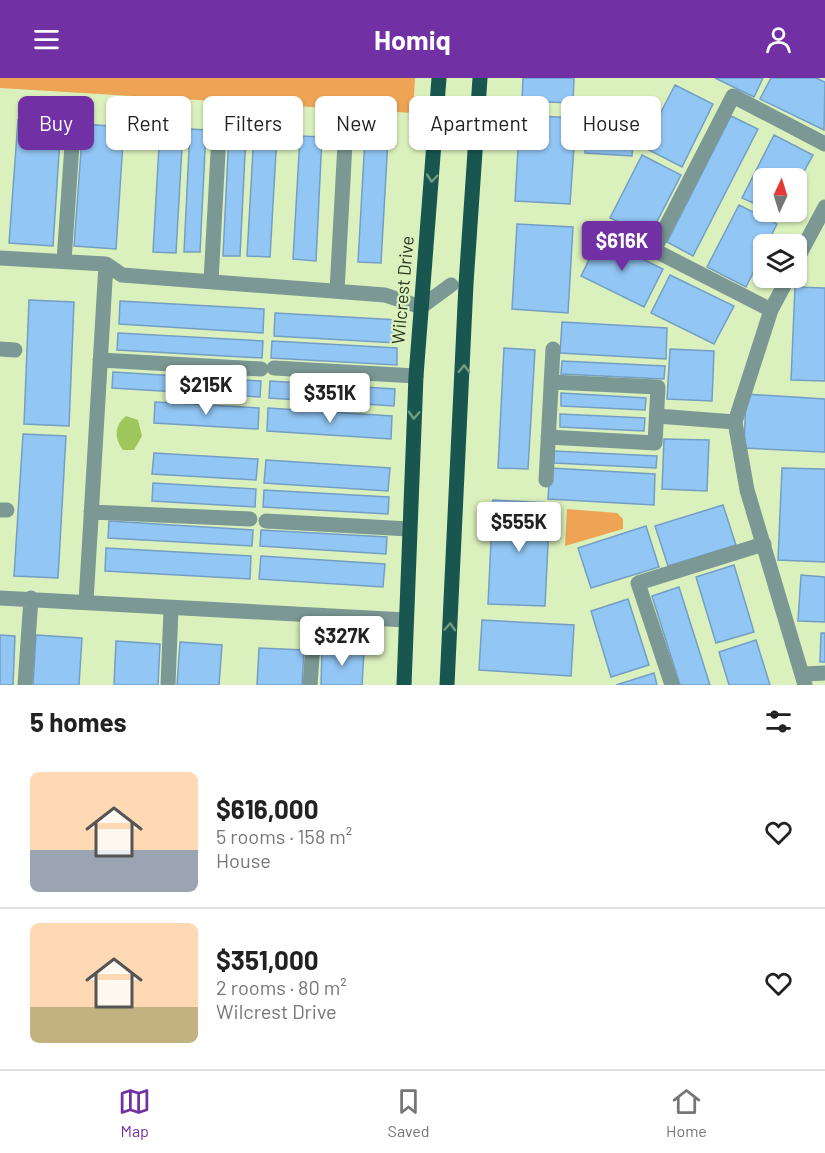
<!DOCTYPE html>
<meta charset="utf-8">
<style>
:root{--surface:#fff;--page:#f6f6f6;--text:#222;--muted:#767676;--line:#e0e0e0;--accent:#7130a4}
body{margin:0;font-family:Barlow,sans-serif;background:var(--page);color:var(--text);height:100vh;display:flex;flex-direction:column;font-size:22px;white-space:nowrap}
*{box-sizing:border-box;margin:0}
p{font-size:20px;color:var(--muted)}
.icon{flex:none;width:33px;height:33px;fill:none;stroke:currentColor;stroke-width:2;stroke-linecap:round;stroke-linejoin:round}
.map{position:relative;height:607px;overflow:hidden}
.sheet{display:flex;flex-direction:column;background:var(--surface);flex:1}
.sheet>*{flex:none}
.guide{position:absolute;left:18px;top:18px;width:789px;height:54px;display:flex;gap:12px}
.needle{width:39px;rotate:4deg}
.fabs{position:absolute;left:753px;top:90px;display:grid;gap:12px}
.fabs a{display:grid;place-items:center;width:54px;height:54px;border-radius:9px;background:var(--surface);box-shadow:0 2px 4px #0004;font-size:30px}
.price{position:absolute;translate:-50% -51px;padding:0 14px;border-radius:6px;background:#fff;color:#222;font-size:20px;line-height:39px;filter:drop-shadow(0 2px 3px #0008)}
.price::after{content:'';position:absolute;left:50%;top:36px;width:18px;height:14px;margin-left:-9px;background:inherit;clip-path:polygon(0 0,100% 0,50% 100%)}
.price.current{background:var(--accent);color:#fff}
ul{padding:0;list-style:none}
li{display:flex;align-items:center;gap:18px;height:150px;padding:0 30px}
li+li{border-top:2px solid var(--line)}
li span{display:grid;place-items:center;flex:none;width:168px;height:120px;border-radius:9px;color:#555}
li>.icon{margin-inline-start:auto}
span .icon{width:72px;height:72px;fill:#fffc;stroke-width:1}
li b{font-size:26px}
h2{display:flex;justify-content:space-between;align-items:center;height:72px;padding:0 30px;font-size:26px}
.tag{padding:0 21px;border-radius:9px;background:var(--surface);box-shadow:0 2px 4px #0004;font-size:21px;line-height:54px}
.tag.current{background:var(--accent);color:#fff}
header{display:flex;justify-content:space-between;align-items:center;height:78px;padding:0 30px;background:var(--accent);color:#fff;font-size:27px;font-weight:700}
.tabs{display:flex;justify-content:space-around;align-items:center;height:84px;border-top:2px solid var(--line);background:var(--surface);font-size:16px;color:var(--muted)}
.tabs a{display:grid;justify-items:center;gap:3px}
.tabs .current{color:var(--accent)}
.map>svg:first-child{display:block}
.green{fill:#eea454}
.water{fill:#9fc65b}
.building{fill:#92c6f4;stroke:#749ec4;stroke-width:1.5}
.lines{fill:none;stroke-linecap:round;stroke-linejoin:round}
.minor{stroke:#7b9894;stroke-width:15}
.major{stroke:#195650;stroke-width:15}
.oneway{stroke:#709c81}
.labels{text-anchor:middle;stroke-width:4.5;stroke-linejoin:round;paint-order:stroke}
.street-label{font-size:18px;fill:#2a331e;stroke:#dbf1bd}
</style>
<header><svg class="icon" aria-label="menu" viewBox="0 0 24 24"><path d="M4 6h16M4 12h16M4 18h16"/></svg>Homiq<svg class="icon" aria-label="person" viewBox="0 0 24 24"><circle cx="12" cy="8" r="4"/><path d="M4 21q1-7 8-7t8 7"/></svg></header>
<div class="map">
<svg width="825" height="607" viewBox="0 0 825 607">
<rect width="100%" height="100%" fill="#dbf1bd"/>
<path class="green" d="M0,0H415L413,35L0,10Z
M567,431L617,435L623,441V451L565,468Z"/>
<path class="water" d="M126,338L138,342L142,358L134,372H123C114,360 114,348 126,338Z"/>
<path class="building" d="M523,0H574L573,25L522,23Z
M715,0H763L754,19Z
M771,0H816L825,4L824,52L760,21Z
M675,7L713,26L682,89L643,69Z
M589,20L636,23L632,78L585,75Z
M520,37L576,40L570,126L515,123Z
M731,38L758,51L693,178L667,164Z
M18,42L61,45L53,168L9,165Z
M83,46L124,49L116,171L74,168Z
M160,50L183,51L176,175L153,174Z
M190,51L206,52L200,174H184Z
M254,54L277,56L270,179L247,178Z
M229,55L246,56L240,178H223Z
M774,57L813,77L796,108V100H764V130L742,120Z
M300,58L322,59L316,183L293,181Z
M365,60L388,61L381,185L358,184Z
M642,77L681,97L649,159L610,140Z
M739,127L777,146L767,166H764V173L746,209L707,189Z
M517,146L573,149L568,235L512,231Z
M600,160L663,191L644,229L581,198Z
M670,197L734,228L714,266L651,235Z
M795,209L825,210V303L791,302Z
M29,222L74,224L69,348L24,346Z
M120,223L264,231L263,255L119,246Z
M275,235L399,242L397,265L274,258Z
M562,244L667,250L666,281L560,275Z
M118,255L263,263L262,280L117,272Z
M272,263L397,270V287L271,280Z
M504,270L535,272L528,391L498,390Z
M670,271L714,273L712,323L667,321Z
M562,283L665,288L664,301L561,296Z
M113,294L261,303L260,319L112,310Z
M270,303L395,311L394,328L269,320Z
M561,315L646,320L645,332L561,328Z
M746,316L825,321V374L744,370Z
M155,324L259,330L258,351L154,345Z
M268,330L392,338L391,361L267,353Z
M560,336L645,340L644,353L560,349Z
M23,356L66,358L58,500L14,498Z
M664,361L709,362L707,413L662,411Z
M554,373L657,378L656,390L554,385Z
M154,375L258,381L256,402L152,396Z
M266,382L390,390L388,413L264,405Z
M550,390L655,396L654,427L548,421Z
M782,390L825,391V484L778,482Z
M153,405L256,411L255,429L152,423Z
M264,412L389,419L388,436L263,429Z
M493,422L550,425L545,528L488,526Z
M723,427L736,467L668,488L655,448Z
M109,443L253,452L252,468L108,460Z
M646,448L659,489L591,510L578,470Z
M261,452L387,459L386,476L260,468Z
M106,470L251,478L250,501L105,493Z
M261,478L385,486L383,509L259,501Z
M734,487L754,554L716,565L696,499Z
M801,497L825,499V544L798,543Z
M679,509L710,607H680L652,518Z
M628,521L649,587L611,599L591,533Z
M482,542L574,547L571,598L479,592Z
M821,555H825V584H820Z
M0,557L15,558L13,607H0Z
M36,557L82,560L79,607H33Z
M756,562L770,607H729L719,574Z
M116,563L160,566L158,607H114Z
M180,564L222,567L219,607H177Z
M259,570L304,572L302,607H257Z
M322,571L364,573L362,607H321Z
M654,595L657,607H616Z"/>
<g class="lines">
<path class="minor" d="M0,180L106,186L122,197L385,217L421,229L451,207
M64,183L73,52
M796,183L825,129
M788,200L771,232L735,344L747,412L805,607
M211,203L219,57
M337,213L345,65
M771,232L654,172L733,18L825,66
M0,271L15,272
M100,282L261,291
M274,290L416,298
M657,338L735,344
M548,359L655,365L658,309L551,304
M546,402L553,271
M0,432H7
M91,434L250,441
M266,443L409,451
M0,520L406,542
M86,524L106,186
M804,596L825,595
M25,607L31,520
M168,607L171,531
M310,607L315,538
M672,607L638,505L764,466"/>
<path class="major" d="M404,607L416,298L439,0
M447,607L466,206L480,0"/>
</g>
<defs><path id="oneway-chevron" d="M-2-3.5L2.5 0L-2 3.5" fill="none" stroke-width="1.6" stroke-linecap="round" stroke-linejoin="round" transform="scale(1.5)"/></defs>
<g class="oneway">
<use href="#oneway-chevron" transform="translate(432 100) rotate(95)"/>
<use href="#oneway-chevron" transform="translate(464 291) rotate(-89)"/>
<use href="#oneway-chevron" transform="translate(414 337) rotate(93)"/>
<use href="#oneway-chevron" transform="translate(450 549) rotate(-87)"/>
</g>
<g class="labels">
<g class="street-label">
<text transform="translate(403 212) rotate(-85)" y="6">Wilcrest Drive</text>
</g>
</g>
</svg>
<div class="fabs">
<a><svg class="needle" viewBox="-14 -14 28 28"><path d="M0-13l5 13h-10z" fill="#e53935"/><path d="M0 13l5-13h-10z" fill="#767676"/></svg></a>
<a><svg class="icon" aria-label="layers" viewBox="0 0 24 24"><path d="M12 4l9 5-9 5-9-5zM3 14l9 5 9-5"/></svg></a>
</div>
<b class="price current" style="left:622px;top:194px">$616K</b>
<b class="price" style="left:206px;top:338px">$215K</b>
<b class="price" style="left:330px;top:346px">$351K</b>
<b class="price" style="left:519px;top:475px">$555K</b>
<b class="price" style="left:342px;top:589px">$327K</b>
<div class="guide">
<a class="tag current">Buy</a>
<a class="tag">Rent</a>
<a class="tag">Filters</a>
<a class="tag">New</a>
<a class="tag">Apartment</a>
<a class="tag">House</a>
</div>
</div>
<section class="sheet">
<h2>5 homes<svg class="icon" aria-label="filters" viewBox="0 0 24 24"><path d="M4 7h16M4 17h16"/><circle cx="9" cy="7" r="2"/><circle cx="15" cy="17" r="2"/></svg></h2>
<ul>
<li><span style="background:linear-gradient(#ffd9b3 65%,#9aa5b1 0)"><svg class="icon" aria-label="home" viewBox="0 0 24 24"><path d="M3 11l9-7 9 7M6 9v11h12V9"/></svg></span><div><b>$616,000</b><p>5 rooms · 158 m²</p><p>House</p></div><svg class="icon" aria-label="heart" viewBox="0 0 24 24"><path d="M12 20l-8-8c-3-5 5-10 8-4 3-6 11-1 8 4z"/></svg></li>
<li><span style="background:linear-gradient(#ffd9b3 70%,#c2b280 0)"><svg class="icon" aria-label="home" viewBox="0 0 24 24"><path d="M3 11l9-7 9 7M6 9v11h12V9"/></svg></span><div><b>$351,000</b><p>2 rooms · 80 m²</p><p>Wilcrest Drive</p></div><svg class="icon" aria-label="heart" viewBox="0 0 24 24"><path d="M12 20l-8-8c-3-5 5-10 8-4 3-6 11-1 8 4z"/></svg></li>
</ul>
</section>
<nav class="tabs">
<a class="current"><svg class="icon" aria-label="map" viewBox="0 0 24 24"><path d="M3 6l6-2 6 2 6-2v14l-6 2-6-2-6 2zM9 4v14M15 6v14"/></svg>Map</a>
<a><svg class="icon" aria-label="saved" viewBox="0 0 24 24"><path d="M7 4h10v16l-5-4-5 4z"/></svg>Saved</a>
<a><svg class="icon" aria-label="home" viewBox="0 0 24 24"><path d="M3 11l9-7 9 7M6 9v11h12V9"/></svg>Home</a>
</nav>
